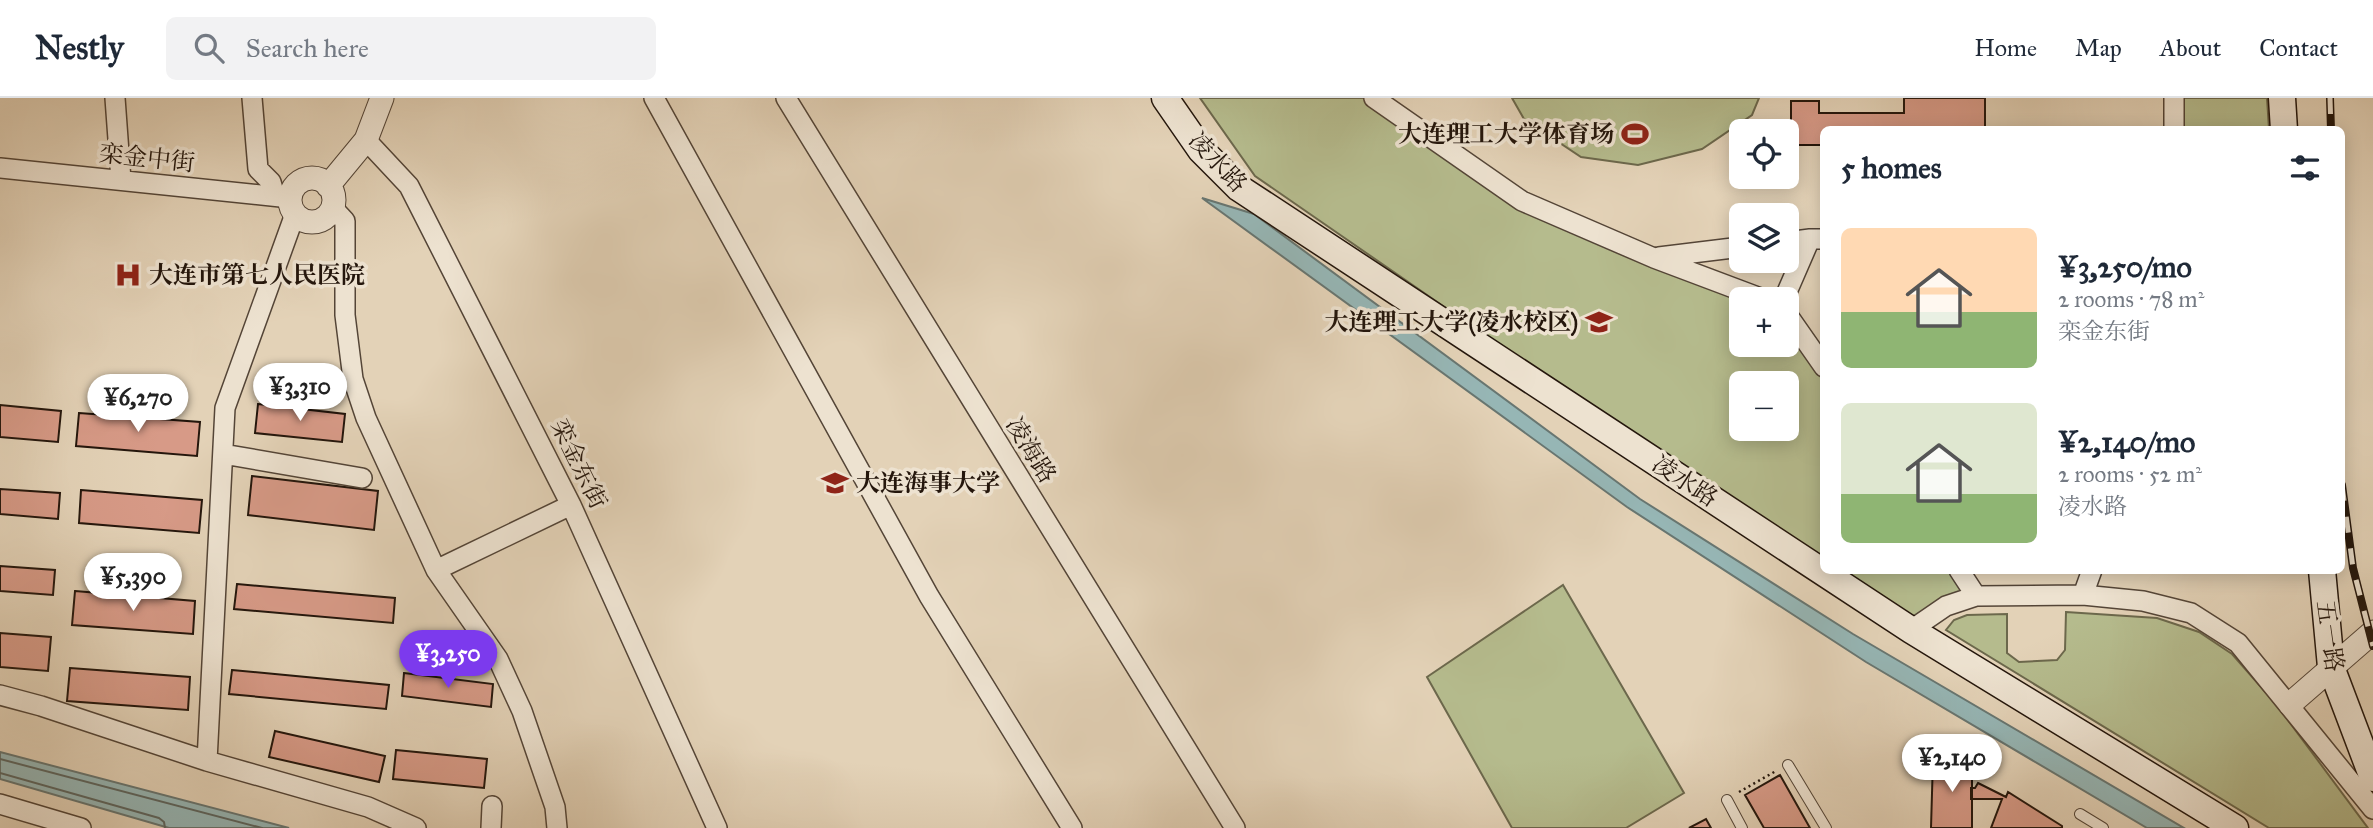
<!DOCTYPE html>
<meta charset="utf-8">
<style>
:root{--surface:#fff;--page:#f2f2f3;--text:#1f2937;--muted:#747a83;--line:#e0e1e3;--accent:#7c3aed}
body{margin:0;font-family:"IM FELL Great Primer","Noto Serif SC",serif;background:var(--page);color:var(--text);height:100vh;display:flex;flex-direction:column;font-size:26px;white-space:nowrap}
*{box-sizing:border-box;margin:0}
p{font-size:23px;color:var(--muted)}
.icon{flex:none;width:38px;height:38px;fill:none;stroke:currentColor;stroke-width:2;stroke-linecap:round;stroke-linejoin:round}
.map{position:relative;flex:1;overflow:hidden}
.drawer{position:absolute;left:1820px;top:28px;width:525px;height:448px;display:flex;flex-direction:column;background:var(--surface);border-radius:10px;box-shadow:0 4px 18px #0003}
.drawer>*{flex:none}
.buttons{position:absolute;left:1729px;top:21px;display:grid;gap:14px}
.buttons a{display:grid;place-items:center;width:70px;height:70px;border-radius:10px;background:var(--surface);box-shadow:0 4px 18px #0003;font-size:35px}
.price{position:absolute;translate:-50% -60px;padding:0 16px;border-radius:24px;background:#fff;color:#222;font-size:23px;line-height:46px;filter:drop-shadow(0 2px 4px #0008)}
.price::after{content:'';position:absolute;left:50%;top:42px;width:21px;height:16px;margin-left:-10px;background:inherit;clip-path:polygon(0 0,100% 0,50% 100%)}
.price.selected{background:var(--accent);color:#fff}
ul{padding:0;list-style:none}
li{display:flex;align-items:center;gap:21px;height:175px;padding:0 21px}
li span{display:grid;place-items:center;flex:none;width:196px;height:140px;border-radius:10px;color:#555}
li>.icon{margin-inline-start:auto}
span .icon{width:84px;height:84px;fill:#fffc;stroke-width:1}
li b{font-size:30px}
h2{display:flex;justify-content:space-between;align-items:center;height:84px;padding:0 21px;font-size:30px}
header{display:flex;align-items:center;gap:42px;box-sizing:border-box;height:98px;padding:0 35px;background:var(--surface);border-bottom:2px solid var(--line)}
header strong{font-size:33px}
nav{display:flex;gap:38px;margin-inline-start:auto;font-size:24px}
.search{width:490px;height:63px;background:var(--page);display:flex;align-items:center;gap:18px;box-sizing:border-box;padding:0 24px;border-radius:10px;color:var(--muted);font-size:26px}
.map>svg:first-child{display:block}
.green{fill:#b5bb8d;stroke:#6c684c;stroke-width:2;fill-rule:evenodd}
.water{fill:#96b6b5;stroke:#687671;stroke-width:2}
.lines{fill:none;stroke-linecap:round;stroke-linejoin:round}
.shore{stroke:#5d6660;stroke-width:2}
.building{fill:#d79a87;stroke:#24160c;stroke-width:2}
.service-casing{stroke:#544537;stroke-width:12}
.minor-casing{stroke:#544537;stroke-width:22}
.tertiary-casing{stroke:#544537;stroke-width:25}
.secondary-casing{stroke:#24160c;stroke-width:29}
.path{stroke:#24160c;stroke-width:2.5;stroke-dasharray:2 3.5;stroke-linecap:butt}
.service{stroke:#ede2d0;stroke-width:10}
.minor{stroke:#ede2d0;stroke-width:19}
.tertiary{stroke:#ede2d0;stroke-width:23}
.secondary{stroke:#ede2d0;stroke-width:26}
.rail-casing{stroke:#24160c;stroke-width:8}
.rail{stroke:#ede2d0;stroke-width:5;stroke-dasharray:16;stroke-linecap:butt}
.labels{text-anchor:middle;stroke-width:7;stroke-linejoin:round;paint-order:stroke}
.poi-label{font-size:24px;font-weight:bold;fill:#24160c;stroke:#ede2d0;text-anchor:end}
.street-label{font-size:24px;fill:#24160c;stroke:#ede2d0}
</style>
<header>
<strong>Nestly</strong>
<div class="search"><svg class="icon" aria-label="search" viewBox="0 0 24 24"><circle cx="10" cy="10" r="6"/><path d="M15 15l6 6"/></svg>Search here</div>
<nav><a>Home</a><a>Map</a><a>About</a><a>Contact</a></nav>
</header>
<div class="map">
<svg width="2373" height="730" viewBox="0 0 2373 730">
<rect width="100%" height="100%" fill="#e3d2b7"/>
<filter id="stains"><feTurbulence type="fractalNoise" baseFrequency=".00286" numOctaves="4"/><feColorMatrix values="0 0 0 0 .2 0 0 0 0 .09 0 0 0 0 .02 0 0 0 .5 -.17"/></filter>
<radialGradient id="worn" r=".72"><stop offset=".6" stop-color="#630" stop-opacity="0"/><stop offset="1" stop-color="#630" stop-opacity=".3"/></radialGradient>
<path class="green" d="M1200,0H1374L1522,103L1741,201V247H1787V216L1823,271V471L1255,78ZM1741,285H1787V331H1741Z
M1512,0H1759L1752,17L1702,51L1638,67L1581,59L1524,21Z
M2183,0H2267L2269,31L2183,32Z
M1826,473H1959L1976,498L1911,532Z
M1563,487L1684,695L1626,730H1512L1427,579Z
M2066,514L2157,520L2199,534L2232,556L2276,606L2368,730H2269L1946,532L1954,522L1967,517L2007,516V555L2019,564L2057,562L2065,552Z"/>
<path class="water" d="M1202,100L1254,116L1640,401L1853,536L2184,730H2147L1866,564L1627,409Z
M0,654L289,730H169L0,681Z"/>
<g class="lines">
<path class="shore" d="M0,661L262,730
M0,675L159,720L164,724L165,730"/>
</g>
<path class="building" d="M1904,0H1985V32H1824V47H1791V3H1819V15H1904Z
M258,306L345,316L342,344L255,335Z
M0,307L61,313L58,344L0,339Z
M79,315L200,324L197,358L76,348Z
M252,378L378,393L374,432L248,417Z
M0,391L60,395L58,421L0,416Z
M81,392L202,402L199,435L79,425Z
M0,468L55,472L53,497L0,493Z
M237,486L395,500L393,525L234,511Z
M75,493L195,503L193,536L72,527Z
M0,535L51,539L48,573L0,569Z
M70,570L190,579L188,612L67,603Z
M232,572L389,587L386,611L229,596Z
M404,575L493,586L491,609L402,598Z
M275,633L385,658L379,684L269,659Z
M396,652L487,661L484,690L393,681Z
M1933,661L1972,663V730H1931Z
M1780,677L1810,730H1764L1745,697Z
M1978,685L2006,699L2008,694L2062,728V730H1991L2002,701H1971V690H1975Z
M1706,721L1711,730H1689Z"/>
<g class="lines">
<defs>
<path id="service" d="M1788,667L1826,730
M1727,702L1742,730
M2080,716L2103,730"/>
<path id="minor" d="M115,0L121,82
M252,0L258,71L271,84L275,98
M654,0L929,498L1072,730
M786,0L1235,730
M1374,0L1522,103L1654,160L1763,201
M2174,32V0
M366,42L409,88L571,407L717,730
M0,70L290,100
M332,109L345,123V217L353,281L366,320L436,472L498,561L522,613L555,709L557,730
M1787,144L1810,141
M1659,159L1741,149
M1784,201L1810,141H1824
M1787,216L1824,269
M223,356L362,380
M436,472L571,407
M1959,472L1976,498
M2083,497L2092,472
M1911,532L1946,508L1976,498L2083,497L2143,503L2191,515L2238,545L2373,711
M0,597L41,608L207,663L368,709L416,730
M207,663L225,310L295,116
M0,706L81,730
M491,730L492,708"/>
<path id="tertiary" d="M290 102a22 22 0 1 1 44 0a22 22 0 1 1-44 0Z
M328,88L366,42L382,0
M2290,606L2373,534"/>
<path id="secondary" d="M1165,0L1201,52L1239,90L1911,532L2235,730
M2282,0L2284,32
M2322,472L2331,569L2373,680"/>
</defs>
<use href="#service" class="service-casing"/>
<use href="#minor" class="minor-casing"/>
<use href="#tertiary" class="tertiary-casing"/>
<use href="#secondary" class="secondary-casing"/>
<path class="path" d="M1739,694L1776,673"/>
<use href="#service" class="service"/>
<use href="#minor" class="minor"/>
<use href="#tertiary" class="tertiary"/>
<use href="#secondary" class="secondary"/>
<defs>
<path id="rail" d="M2330,0L2331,32
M2342,387L2353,470L2373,548"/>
</defs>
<use href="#rail" class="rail-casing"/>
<use href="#rail" class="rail"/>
</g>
<defs>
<symbol id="stadium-bare" viewBox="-9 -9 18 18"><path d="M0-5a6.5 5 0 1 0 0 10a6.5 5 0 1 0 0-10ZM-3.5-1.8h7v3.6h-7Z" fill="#8f2418" stroke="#ede2d0" stroke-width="2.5" paint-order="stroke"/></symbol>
<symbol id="hospital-bare" viewBox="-9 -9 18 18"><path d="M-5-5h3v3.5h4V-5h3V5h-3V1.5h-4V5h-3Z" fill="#8f2418" stroke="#ede2d0" stroke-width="2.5" paint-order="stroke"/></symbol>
<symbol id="university-bare" viewBox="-9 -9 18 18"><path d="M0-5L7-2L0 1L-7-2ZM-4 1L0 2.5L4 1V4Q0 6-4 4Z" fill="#8f2418" stroke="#ede2d0" stroke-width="2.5" paint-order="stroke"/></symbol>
</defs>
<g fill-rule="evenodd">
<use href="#stadium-bare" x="1616" y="17" width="38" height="38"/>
<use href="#hospital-bare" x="109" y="158" width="38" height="38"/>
<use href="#university-bare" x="1580" y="205" width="38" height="38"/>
<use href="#university-bare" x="816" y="366" width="38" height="38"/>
</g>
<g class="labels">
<g class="poi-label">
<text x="1614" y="44">大连理工大学体育场</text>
<text x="149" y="185" text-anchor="start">大连市第七人民医院</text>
<text x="1578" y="232">大连理工大学(凌水校区)</text>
<text x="856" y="393" text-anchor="start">大连海事大学</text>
</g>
<g class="street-label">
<text transform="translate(147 60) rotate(6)" y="8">栾金中街</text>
<text transform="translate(1218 64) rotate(47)" y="8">凌水路</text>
<text transform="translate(1031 352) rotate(58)" y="8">凌海路</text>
<text transform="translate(579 366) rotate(64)" y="8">栾金东街</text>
<text transform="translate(1685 383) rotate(33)" y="8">凌水路</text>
<text transform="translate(2330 538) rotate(82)" y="8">五一路</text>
</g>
</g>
<rect width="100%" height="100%" filter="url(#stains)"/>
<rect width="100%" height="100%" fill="url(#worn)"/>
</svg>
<div class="buttons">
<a><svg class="icon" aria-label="locate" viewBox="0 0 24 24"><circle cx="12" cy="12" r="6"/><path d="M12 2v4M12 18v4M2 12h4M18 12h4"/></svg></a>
<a><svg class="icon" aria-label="layers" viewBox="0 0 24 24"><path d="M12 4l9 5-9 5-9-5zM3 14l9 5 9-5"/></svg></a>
<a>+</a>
<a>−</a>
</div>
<b class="price" style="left:300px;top:325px">¥3,310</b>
<b class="price" style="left:138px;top:336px">¥6,270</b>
<b class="price" style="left:133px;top:515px">¥5,390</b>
<b class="price selected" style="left:448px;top:592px">¥3,250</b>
<b class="price" style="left:1952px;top:696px">¥2,140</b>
<section class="drawer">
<h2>5 homes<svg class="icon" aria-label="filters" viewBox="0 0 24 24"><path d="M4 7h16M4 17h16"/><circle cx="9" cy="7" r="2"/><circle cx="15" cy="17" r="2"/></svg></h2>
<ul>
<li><span style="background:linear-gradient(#ffd9b3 60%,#8fb573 0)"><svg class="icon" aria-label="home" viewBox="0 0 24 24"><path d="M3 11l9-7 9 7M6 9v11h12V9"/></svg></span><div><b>¥3,250/mo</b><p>2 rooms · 78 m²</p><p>栾金东街</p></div></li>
<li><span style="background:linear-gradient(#dfe7d0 65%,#8fb573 0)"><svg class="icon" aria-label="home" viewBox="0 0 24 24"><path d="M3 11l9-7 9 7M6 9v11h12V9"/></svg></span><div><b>¥2,140/mo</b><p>2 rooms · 52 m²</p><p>凌水路</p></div></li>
</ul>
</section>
</div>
